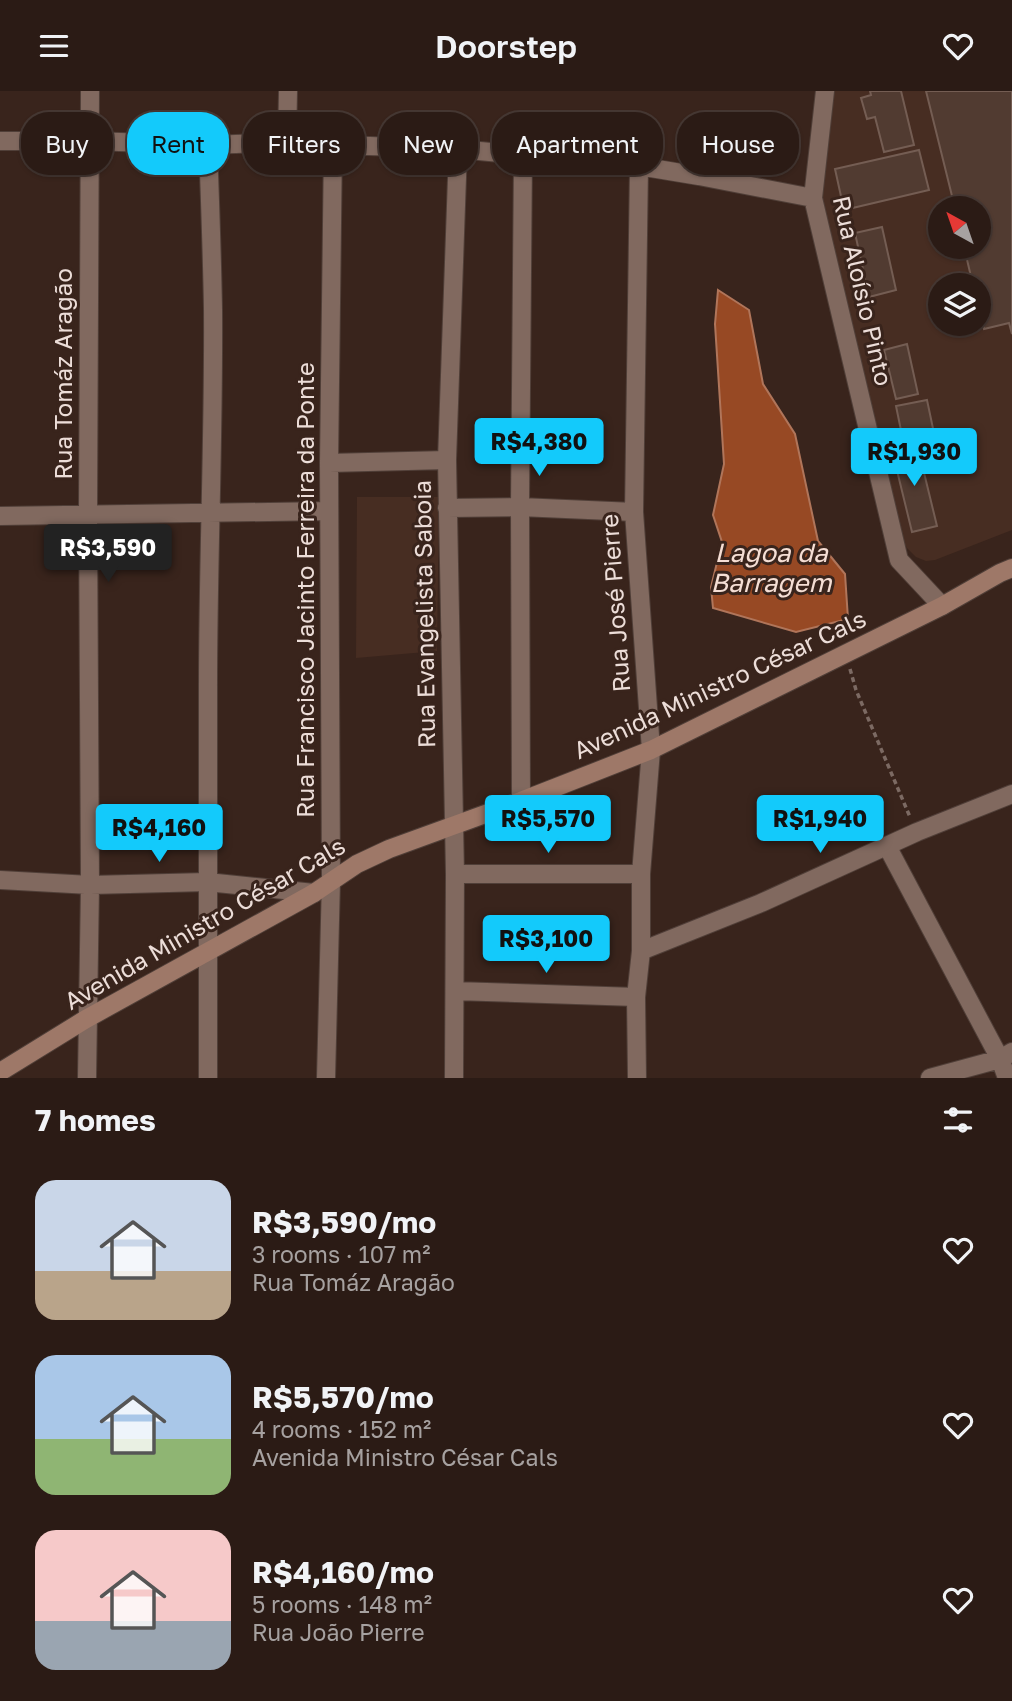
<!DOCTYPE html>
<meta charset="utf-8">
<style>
:root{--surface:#2b1b15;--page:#33241e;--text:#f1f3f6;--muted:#a6a1a0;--line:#473934;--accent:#13cafb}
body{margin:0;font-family:"Golos Text",sans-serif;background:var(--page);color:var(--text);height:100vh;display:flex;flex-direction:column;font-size:26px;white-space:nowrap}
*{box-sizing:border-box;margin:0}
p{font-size:23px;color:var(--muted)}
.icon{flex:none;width:38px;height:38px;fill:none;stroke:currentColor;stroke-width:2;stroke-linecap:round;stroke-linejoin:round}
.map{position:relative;height:987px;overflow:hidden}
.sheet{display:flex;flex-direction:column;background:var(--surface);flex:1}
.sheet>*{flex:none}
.top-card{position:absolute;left:21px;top:21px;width:971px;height:63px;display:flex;gap:14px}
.needle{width:46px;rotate:320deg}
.controls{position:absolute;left:928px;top:105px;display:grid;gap:14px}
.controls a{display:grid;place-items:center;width:63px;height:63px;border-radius:50%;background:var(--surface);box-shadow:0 2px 5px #0004,0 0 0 2px var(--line);font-size:35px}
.price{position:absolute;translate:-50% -60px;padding:0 16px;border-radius:7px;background:var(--accent);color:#111;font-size:23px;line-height:46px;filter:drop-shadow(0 2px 4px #0008)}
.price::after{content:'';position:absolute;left:50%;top:42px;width:21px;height:16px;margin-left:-10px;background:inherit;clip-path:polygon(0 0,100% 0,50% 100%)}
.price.on{background:#222;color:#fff}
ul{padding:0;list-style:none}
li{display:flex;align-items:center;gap:21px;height:175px;padding:0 35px}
li span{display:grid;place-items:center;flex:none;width:196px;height:140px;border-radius:21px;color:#555}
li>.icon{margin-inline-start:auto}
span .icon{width:84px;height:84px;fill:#fffc;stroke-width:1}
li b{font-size:30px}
h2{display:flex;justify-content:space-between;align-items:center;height:84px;padding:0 35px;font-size:30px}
.pill{padding:0 24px;border-radius:28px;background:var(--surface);box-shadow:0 2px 5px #0004,0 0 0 2px var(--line);font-size:24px;line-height:63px}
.pill.on{background:var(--accent);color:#111}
header{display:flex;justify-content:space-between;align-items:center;height:91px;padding:0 35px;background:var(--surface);font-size:32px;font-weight:600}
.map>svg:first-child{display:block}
.built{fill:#472d22;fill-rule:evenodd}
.water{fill:#974924;stroke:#b0755a;stroke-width:2}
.building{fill:#513b31;stroke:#745d53;stroke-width:2}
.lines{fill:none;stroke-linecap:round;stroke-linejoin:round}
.minor-casing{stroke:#503f38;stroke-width:20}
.secondary-casing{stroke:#503f38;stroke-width:20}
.path{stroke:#7c6a63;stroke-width:3.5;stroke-dasharray:5 3.5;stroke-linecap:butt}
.minor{stroke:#81695f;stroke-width:18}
.secondary{stroke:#9e7868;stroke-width:18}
.labels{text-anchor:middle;stroke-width:6;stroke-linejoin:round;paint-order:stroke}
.street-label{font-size:24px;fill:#ecddd8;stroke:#39241c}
.water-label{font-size:26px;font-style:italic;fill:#f5ded4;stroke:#39241c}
</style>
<header><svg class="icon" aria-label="menu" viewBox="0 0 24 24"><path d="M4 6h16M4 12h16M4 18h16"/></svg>Doorstep<svg class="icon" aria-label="heart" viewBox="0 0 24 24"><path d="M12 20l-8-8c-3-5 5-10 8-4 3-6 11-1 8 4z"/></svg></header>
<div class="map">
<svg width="1012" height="987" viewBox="0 0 1012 987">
<rect width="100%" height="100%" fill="#39241c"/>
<path class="built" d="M830,0H1012V439L935,469L926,470L916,466L907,457L899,446L821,103ZM940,117H978V156H940ZM940,194H978V233H940Z
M357,406H439L437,560L356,567Z"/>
<path class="water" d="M718,199L749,219L763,293L795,343L818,450L845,483L848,528L796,541L713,517L711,496L722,451L713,424L724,373L715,233Z"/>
<path class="building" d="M870,0H901L914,54L884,61L875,26L867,28L861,7L871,4Z
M926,0H1012V243L1009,232L984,238L978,215V194H973L964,156H978V117H955Z
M919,59L929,99L844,119L835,78Z
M882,136L896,199L869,206L855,142Z
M907,253L918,303L896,308L884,259Z
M927,309L935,347L904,354L896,315Z
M917,353L937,435L912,441L892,359Z"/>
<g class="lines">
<defs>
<path id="minor" d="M825,0L813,107L899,469L942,515
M0,50H90L208,54L287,51L310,53L458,58L639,75L699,85L813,107
M287,51L288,0
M329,372L447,369
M447,417L520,416L634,421
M0,425L329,420
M521,710L520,416L523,64
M887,755L1000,968L1007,987
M455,783H641
M0,789L90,794L207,791L314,802
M641,860L761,812L917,741L1012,703
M455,900L636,906
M87,987L90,794L88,424L90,0
M208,987C209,856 207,725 208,595C208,469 214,344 213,218C212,163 210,108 208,54
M326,987L331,790L329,372L333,53
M454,987L455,783L447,369L458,58
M637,987L636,906L641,860V783L651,659L634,421L639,75
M930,987L1000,968L1012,961"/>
<path id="secondary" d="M0,981L86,928L314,802L357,773L389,758L521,710L651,659L942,515L1000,482L1012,477"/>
</defs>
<use href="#minor" class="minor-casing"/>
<use href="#secondary" class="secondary-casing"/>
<path class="path" d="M850,578L856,599L910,726"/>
<use href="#minor" class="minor"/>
<use href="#secondary" class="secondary"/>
</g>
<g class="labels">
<g class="street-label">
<text transform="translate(862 200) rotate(77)" y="8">Rua Aloísio Pinto</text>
<text transform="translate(64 283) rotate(-90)" y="8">Rua Tomáz Aragão</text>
<text transform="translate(306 499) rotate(-90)" y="8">Rua Francisco Jacinto Ferreira da Ponte</text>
<text transform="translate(616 512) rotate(-94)" y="8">Rua José Pierre</text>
<text transform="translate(425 523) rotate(-91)" y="8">Rua Evangelista Saboia</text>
<text transform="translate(720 594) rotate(-25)" y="8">Avenida Ministro César Cals</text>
<text transform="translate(205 833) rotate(-30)" y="8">Avenida Ministro César Cals</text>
</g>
<g class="water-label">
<text x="771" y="471">Lagoa da<tspan x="771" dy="30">Barragem</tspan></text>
</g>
</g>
</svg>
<div class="controls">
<a><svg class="needle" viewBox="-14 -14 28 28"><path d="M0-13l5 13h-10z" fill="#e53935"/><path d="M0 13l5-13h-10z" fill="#a6a1a0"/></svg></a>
<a><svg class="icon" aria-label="layers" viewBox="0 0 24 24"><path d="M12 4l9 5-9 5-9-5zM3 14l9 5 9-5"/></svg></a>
</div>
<b class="price" style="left:539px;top:387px">R$4,380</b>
<b class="price" style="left:914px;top:397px">R$1,930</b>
<b class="price on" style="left:108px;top:493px">R$3,590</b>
<b class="price" style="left:548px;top:764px">R$5,570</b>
<b class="price" style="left:820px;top:764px">R$1,940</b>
<b class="price" style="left:159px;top:773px">R$4,160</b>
<b class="price" style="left:546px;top:884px">R$3,100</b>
<div class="top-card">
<a class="pill">Buy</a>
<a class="pill on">Rent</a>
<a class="pill">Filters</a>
<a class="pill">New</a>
<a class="pill">Apartment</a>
<a class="pill">House</a>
</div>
</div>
<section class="sheet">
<h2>7 homes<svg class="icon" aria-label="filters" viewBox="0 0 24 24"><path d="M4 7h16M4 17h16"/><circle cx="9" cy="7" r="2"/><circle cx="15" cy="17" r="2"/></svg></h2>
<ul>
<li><span style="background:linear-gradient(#c9d6e8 65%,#b9a48a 0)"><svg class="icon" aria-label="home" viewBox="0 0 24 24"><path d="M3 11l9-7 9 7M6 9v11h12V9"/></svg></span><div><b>R$3,590/mo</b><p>3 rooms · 107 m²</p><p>Rua Tomáz Aragão</p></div><svg class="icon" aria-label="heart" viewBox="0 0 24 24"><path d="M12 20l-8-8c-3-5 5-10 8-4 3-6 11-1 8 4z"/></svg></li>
<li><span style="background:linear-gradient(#a9c7e8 60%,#8fb573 0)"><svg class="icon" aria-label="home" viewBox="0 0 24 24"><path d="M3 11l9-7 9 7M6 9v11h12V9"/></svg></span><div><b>R$5,570/mo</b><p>4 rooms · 152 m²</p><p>Avenida Ministro César Cals</p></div><svg class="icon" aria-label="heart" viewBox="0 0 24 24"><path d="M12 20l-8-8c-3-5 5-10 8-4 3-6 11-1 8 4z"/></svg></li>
<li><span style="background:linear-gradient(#f6c9c9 65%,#9aa5b1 0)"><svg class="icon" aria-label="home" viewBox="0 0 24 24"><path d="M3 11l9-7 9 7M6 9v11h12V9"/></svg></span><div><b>R$4,160/mo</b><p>5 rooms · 148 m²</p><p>Rua João Pierre</p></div><svg class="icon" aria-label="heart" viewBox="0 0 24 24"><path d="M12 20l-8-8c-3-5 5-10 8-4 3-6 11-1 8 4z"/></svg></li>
</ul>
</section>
